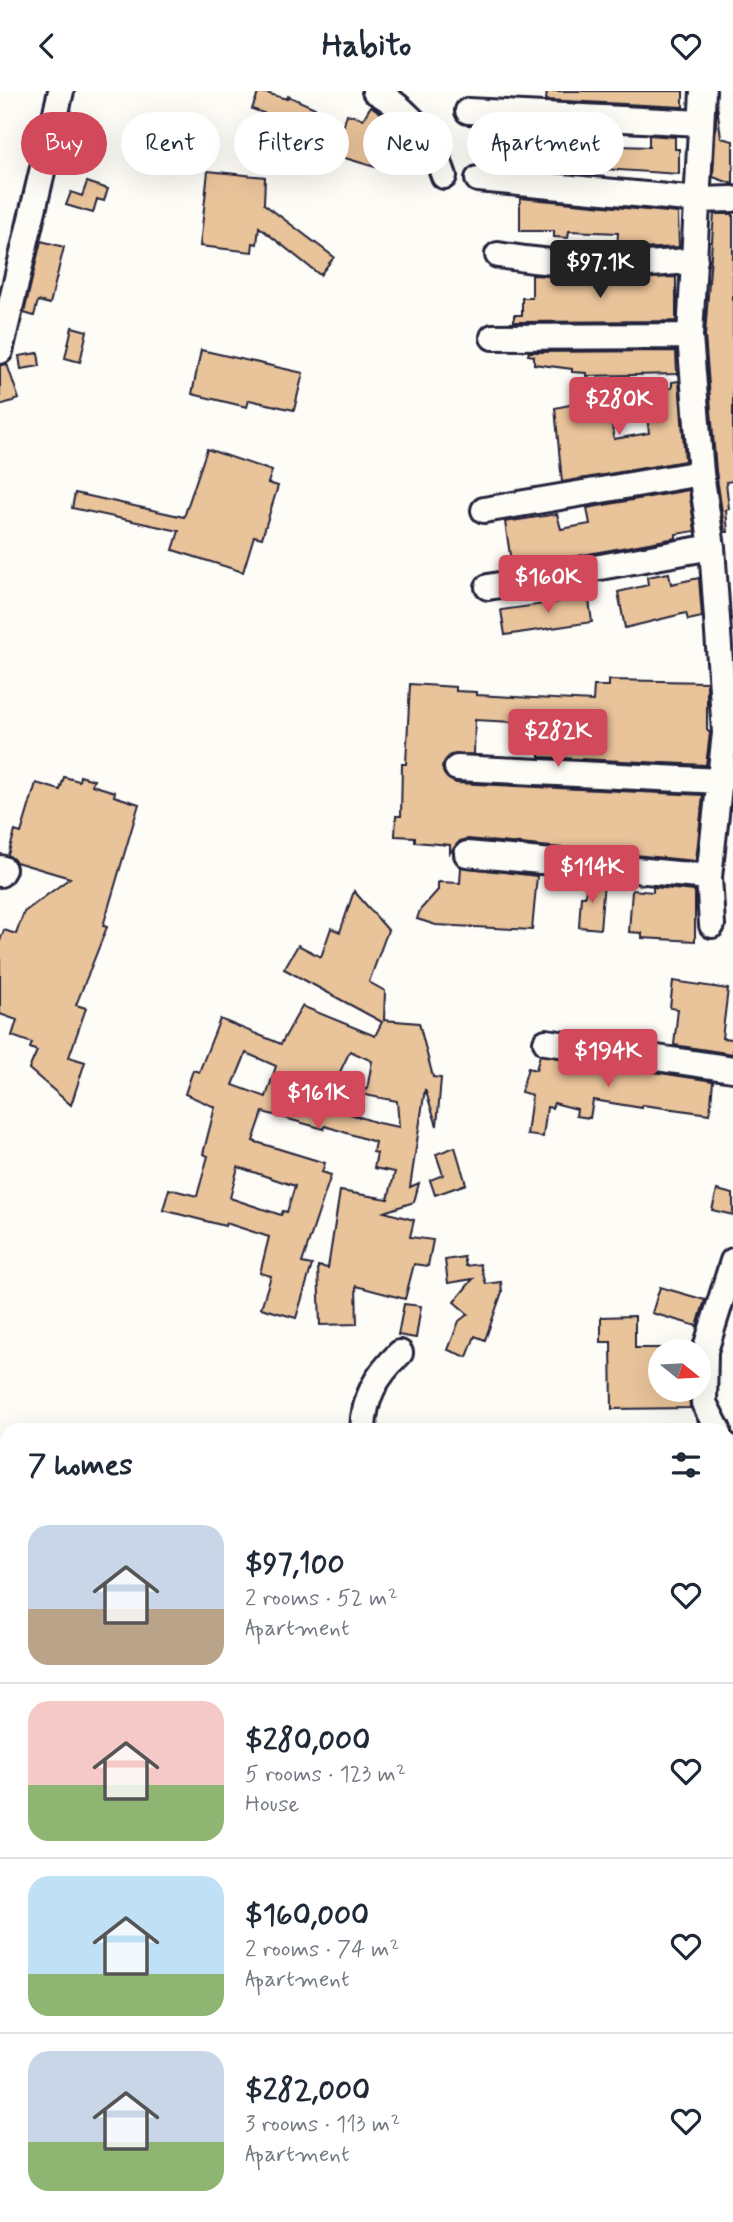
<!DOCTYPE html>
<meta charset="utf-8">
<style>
:root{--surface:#fff;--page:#f6f6f7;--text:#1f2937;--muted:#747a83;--line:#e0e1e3;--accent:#d1495b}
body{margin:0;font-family:Mynerve,sans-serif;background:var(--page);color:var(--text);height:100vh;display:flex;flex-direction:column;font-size:26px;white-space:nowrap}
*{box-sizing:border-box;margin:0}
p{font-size:23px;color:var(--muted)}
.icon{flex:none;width:38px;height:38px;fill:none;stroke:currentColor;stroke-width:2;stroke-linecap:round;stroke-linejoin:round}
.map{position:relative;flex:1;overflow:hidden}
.panel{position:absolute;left:0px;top:1332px;width:733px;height:800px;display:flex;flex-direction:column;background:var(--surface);border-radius:21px 21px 0 0;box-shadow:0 7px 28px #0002}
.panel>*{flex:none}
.top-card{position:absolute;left:21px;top:21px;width:691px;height:63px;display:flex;gap:14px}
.needle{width:46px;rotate:108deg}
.buttons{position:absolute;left:648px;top:1248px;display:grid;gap:14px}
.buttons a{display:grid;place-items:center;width:63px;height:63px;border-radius:50%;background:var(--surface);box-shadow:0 7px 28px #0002;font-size:35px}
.price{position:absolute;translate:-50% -60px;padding:0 16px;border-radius:7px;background:var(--accent);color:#fff;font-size:23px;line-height:46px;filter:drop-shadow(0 2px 4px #0008)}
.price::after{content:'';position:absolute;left:50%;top:42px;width:21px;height:16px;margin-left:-10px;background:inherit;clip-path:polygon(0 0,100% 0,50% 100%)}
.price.current{background:#222;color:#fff}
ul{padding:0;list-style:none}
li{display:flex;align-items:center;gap:21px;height:175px;padding:0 28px}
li+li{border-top:2px solid var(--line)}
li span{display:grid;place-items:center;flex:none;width:196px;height:140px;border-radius:21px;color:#555}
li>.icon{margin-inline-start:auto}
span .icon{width:84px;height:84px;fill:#fffc;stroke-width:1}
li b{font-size:30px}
h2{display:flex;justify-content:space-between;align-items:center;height:84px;padding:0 28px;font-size:30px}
.tag{padding:0 24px;border-radius:32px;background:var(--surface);box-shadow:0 7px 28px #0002;font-size:24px;line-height:63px}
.tag.current{background:var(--accent);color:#fff}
header{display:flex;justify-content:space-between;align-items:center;height:91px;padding:0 28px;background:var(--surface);font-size:32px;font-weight:700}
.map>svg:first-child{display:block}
.building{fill:#e9c39a;stroke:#22223b;stroke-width:2;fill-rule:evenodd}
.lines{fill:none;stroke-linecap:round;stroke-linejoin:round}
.minor-casing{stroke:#22223b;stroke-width:30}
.minor{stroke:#fdfcf7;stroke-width:24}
</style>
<header><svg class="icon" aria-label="back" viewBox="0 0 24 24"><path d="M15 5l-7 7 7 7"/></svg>Habito<svg class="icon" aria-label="heart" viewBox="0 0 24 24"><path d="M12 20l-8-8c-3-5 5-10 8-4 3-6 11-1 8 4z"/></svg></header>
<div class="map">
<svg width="733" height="2131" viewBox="0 0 733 2131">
<rect width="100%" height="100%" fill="#fdfcf7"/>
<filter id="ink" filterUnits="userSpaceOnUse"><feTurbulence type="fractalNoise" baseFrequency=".0143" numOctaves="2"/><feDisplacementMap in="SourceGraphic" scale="14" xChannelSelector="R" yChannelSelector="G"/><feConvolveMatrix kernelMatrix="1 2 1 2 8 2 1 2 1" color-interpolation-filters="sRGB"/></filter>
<g filter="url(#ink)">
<path class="building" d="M259,0L287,8L288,5L315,17L302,58L273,45L280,28L252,18Z
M547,0H683V16L546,9Z
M717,13L721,47L733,50V93L713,86Z
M371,15L390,29L375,76L335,64L347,23L363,28Z
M503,38L545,39L544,50L586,52L587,41L620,43V55L649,56V44L675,46V58H679V83L543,74V79L520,77V57H502Z
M208,80L265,86L264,113L334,166L320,184L259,136L257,153L253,152L252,161L200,155Z
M87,91L108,98L104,110L97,108L93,122L66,114L71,101L82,105Z
M520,107L678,122L679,156L617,159L618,142L569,140L568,147L554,146V140H520Z
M714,123H733V390L726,391L729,418L726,419L728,441H725L716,380L705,245Z
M41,150L64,156L50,213L38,210L34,225L24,222Z
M532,184L596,188L676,186V230L514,231V224H522V207H532Z
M72,236L87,240L80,271L65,267Z
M201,259L303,282L294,319L249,309L247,316L192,303Z
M676,260L677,283L587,285V282L572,281V278L534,273V265L528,264L529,261Z
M38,262L40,275L21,278L19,265Z
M7,273L19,308L0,314V274Z
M679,290L685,370L562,391L555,317L608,306L614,348L649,342L644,301L672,297V291Z
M207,358L272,380L268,392L278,395L262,447L254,445L243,481L173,459L179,440L72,417L75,402L184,426Z
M689,399L695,440L676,443V447L512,477L505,431L557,423L561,438L590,433L587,417Z
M669,482L671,493L699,487L702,526L688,529L686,522L625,537L618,501L648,494L647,486Z
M588,502L592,531L505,544L501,519L559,511V507Z
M609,589L707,591V639L710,642L706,674L539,666V640H512L513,631L475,629L474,663L450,664L442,676L444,683L456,692L703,704L696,770L468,748L460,750L450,762V754L415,751V746L395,745L396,725H401L402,673H406L410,593L456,596V600L476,601V604L593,610L594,595H609Z
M80,685L94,689L92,694L115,701L114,705L139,713L103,835L107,836L76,914L86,917L69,966L85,971L71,1014L29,978L37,960L30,957L32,952L12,945L17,929L0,923V850L4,839L16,843L24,821L70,787L16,771L8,764L15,740L21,742L36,692L60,699L64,686L79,690Z
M461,776L537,785L532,839L436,834L417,828L420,819L438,799V791L460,792Z
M587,789L604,791L600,838L579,836L581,805H585Z
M653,796L695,800V850L642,847V842L629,841L632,799L653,801Z
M354,800L388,839L369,891L385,900L384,929L419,932L433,986L441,987L437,1035L425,998L410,1096L419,1092L414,1111L384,1121L414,1129L410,1146L433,1149L428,1175L414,1173L405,1208L356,1195L357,1233L320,1234L318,1175L328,1177L340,1100L388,1108L395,1081L374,1077L377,1062L373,1061L375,1051L325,1035L324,1038L263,1021L253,1050L325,1072L322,1081L331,1084L302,1172L312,1174L296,1227L261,1217L271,1185L260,1182L269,1146L226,1132L225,1135L163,1119L169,1098L197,1105L208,1065L203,1063L215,1016L185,1003L193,979L199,981L220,928L281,953L302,915L375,945L382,931L284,878L298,854L321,866L331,837L340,841ZM350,960L372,970L367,999L338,985ZM246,962L276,975L266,1006L233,994ZM292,990L397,1010L399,1036L378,1032L289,1003ZM238,1076L295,1095L287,1121L283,1120L281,1124L230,1107Z
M673,890L728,898L722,947L733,948V963L674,954L678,918L670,917Z
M540,964L713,990L710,1023L642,1014V1017L593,1009L590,1027L576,1025L577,1018L554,1012L552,1017L547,1016L543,1046L527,1044L532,1004L521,1001L528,977L536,979Z
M455,1056L466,1093L435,1104L430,1089L443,1084L436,1063Z
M717,1099L733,1103V1124L712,1119Z
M464,1166L466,1175L480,1173L486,1193L501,1191L502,1201L485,1249L475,1245L467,1266L448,1259L459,1230L468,1223L454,1211L473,1188L448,1192L445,1169Z
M660,1196L705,1209L697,1235L652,1222Z
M404,1213L421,1215L416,1247L398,1244Z
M635,1225V1257H660V1298H689L690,1317L612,1318L611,1251H601V1226Z"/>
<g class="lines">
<defs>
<path id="minor" d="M375,0C409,19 432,47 444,85
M703,0L690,245L701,382L712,456L725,642L733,649
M468,20L701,32
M478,88L698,109L733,108
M498,164C564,175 629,177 695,169
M493,246L690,245
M0,260L61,0
M484,419L701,382
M488,496L712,456
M457,677L721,690
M467,763L709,786
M0,777L3,778L0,783
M712,834L709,786L725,642
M546,951L733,978
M363,1339C364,1306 376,1285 400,1262
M718,1339L704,1312L705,1260L733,1170
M726,1354L733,1367
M726,1421L733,1379
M726,1497L733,1519
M0,1716L7,1709"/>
</defs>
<use href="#minor" class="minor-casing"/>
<use href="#minor" class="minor"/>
</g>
</g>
</svg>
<div class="buttons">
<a><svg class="needle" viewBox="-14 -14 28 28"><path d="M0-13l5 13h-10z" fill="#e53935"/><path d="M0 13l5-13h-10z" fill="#747a83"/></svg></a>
</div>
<b class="price current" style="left:600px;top:209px">$97.1K</b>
<b class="price" style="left:619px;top:346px">$280K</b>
<b class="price" style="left:548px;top:524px">$160K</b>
<b class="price" style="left:558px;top:678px">$282K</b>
<b class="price" style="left:592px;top:814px">$114K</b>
<b class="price" style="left:608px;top:998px">$194K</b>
<b class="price" style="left:318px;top:1040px">$161K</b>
<div class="top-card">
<a class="tag current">Buy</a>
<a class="tag">Rent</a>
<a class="tag">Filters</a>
<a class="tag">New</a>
<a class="tag">Apartment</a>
</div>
<section class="panel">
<h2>7 homes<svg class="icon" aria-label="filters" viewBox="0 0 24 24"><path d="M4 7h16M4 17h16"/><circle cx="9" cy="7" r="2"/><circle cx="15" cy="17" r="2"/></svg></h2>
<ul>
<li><span style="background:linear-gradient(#c9d6e8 60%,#b9a48a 0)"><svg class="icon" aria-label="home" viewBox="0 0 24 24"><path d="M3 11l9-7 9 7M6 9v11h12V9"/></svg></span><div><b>$97,100</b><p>2 rooms · 52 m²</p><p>Apartment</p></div><svg class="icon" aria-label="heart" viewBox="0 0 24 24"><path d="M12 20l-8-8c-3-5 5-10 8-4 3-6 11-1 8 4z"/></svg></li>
<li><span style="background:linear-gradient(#f6c9c9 60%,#8fb573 0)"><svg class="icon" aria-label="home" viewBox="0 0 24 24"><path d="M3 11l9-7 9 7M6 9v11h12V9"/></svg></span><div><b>$280,000</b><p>5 rooms · 123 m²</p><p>House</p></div><svg class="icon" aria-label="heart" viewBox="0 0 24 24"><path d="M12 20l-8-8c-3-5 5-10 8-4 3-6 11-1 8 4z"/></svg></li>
<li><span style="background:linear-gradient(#bfe0f5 70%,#8fb573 0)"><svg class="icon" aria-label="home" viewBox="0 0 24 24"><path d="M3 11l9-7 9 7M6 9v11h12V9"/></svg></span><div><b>$160,000</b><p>2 rooms · 74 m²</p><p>Apartment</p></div><svg class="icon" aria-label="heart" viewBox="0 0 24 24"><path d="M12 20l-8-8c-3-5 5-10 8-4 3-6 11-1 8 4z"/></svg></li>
<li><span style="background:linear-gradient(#c9d6e8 65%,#8fb573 0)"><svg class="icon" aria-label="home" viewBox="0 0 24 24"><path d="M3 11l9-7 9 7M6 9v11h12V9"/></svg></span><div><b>$282,000</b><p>3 rooms · 113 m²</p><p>Apartment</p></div><svg class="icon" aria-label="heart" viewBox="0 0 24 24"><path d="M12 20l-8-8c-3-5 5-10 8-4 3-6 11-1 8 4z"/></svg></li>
</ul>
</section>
</div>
